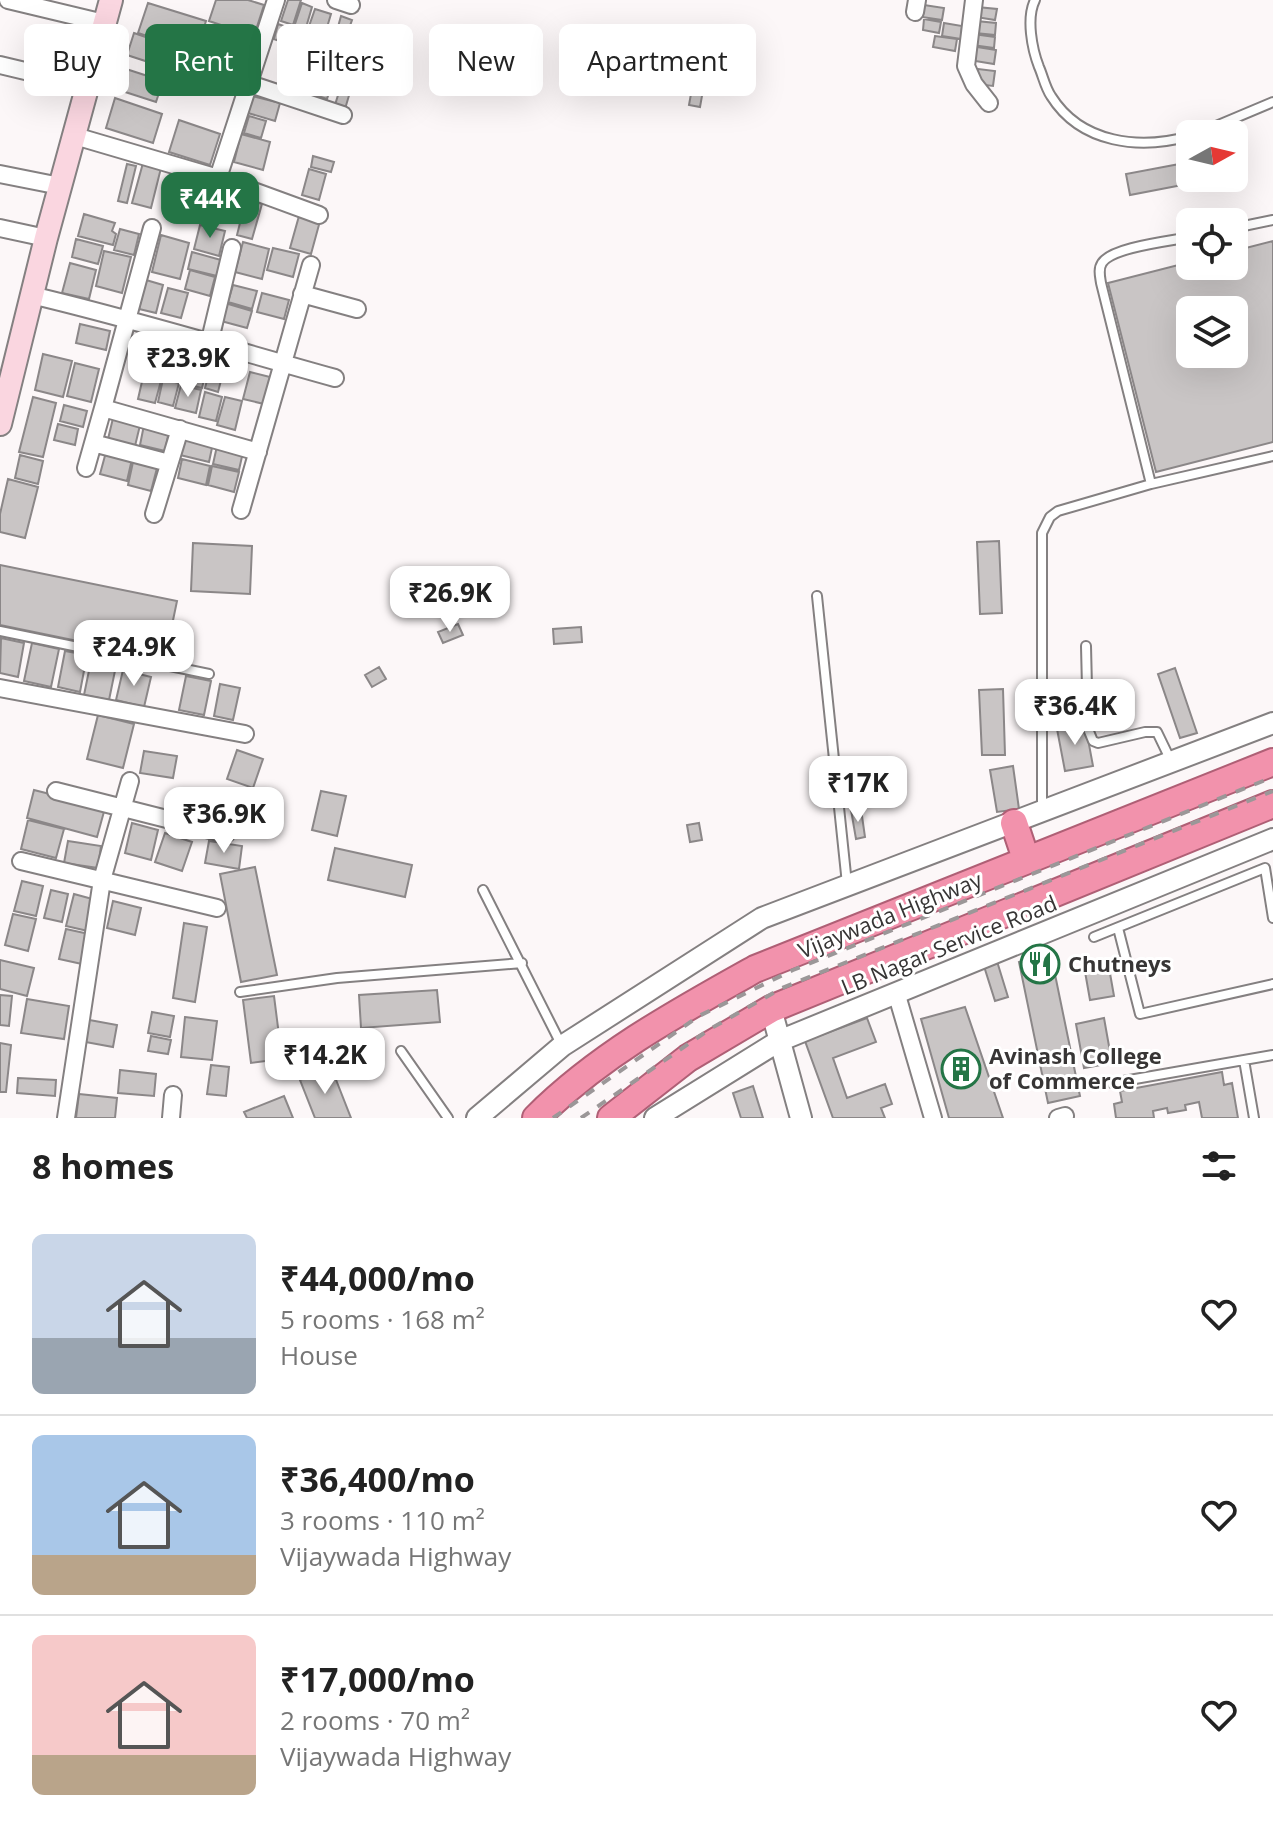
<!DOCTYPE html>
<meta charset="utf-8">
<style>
:root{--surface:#fff;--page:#f6f6f6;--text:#222;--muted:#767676;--line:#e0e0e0;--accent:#247546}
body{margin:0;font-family:"Open Sans",sans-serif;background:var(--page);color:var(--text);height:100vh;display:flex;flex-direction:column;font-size:30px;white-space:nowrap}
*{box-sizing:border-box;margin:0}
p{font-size:26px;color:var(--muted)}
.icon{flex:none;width:44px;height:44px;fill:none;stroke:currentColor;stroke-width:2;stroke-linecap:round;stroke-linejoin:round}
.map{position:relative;height:1118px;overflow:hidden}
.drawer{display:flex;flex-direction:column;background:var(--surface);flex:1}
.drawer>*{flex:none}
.banner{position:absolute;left:24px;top:24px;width:800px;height:72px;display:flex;gap:16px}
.needle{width:52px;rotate:82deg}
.fabs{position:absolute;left:1176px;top:120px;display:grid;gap:16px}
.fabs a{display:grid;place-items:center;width:72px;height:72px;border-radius:12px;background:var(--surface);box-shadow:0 8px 32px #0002;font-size:40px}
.price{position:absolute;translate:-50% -68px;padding:0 18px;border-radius:16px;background:#fff;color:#222;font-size:26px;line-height:52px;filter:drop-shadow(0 2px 4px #0008)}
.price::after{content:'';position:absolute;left:50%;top:48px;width:24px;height:18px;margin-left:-12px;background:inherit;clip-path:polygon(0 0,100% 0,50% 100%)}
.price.on{background:var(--accent);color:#fff}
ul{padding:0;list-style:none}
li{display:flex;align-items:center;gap:24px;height:200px;padding:0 32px}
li+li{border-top:2px solid var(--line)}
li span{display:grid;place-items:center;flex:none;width:224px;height:160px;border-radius:12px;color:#555}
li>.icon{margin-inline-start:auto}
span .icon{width:96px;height:96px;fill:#fffc;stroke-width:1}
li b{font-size:34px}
h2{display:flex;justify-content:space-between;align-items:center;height:96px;padding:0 32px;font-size:34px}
.pill{padding:0 28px;border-radius:12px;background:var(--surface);box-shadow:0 8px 32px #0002;font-size:28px;line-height:72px}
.pill.on{background:var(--accent);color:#fff}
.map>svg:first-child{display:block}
.building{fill:#c9c5c5;stroke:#8b8788;stroke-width:2;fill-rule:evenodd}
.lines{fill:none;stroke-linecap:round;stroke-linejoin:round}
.service-casing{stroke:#848081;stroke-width:12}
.minor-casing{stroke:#848081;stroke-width:20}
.tertiary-casing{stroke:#848081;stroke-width:24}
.secondary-casing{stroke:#848081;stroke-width:26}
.trunk-casing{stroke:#af5f75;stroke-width:30}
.service{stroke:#fff;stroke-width:8}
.minor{stroke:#fff;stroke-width:16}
.tertiary{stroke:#fff;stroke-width:20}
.secondary{stroke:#fad6e0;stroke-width:22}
.trunk{stroke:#f292ac;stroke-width:26}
.rail{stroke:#9b9798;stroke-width:4;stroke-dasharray:10 10;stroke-linecap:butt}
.labels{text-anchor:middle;stroke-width:6;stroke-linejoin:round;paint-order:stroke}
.street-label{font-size:22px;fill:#373535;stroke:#fff}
.poi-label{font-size:22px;font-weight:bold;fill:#373535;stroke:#fff;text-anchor:start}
</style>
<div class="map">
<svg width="1273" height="1118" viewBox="0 0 1273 1118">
<rect width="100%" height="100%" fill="#fcf7f8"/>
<path class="building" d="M216,0H248L264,5L254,36L209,21Z
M288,0H301L293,25L281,21Z
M148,3L206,21L196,52L138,33Z
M302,3L312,7L305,31L294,27Z
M924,5L944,8L942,20L922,17Z
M977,7L997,9L995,20L976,17Z
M315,9L331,14L325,34L308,29Z
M341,16L352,20L346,37L336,34Z
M924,19L941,22L939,33L923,30Z
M976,21L996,23L995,35L975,33Z
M944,23L962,26L961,39L942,36Z
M278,24L304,33L299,48L274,39Z
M307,31L323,36L319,50L303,45Z
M134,33L192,53L185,74L127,55Z
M973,34L995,37L994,48L972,45Z
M336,36L345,39L340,57L330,54Z
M935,36L957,39L955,51L933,47Z
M971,46L996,50L994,64L969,60Z
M201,59L235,71L228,94L193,82Z
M330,59L339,62L327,99L318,96Z
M123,68L163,81L156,102L116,89Z
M978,69L995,71L993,86L976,84Z
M694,77L705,79L700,107L689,105Z
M343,79L353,82L345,109L335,105Z
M252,96L280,103L275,121L248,113Z
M115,98L162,114L153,143L106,128Z
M249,116L266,121L261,138L244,133Z
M179,120L220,134L210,165L169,152Z
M241,134L270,142L263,170L234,162Z
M313,156L334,162L331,172L311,167Z
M1190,162V178H1202L1203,181L1130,195L1126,174Z
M143,163L161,168L151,208L132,203Z
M127,164L136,166L127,203L118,201Z
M309,169L326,174L319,200L302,195Z
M176,177L192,181L182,219L166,215Z
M246,199L262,204L252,239L237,235Z
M84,214L115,223L112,231L116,234L113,245L78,236Z
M299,216L320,221L311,254L290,248Z
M200,225L225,231L219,256L194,249Z
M120,229L139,234L134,255L114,250Z
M161,235L189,243L180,279L152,272Z
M76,239L103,246L98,264L72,257Z
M1273,241V442L1156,472L1108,283L1190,262V266H1234V251ZM1190,310H1234V354H1190Z
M243,242L269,249L262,279L235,272Z
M273,248L299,254L293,277L267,270Z
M104,251L131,257L122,293L96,286Z
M192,252L221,260L217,276L188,269Z
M70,263L96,270L89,299L62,293Z
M190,270L215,277L210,296L185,289Z
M146,280L163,285L156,313L139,309Z
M233,285L257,291L252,309L228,302Z
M168,288L188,293L181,318L161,313Z
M262,293L289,300L284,319L257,312Z
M225,303L252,311L247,328L221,321Z
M80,324L110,331L106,350L76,343Z
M171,352L189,357L183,381L165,376Z
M43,354L72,361L63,397L35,390Z
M191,359L208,363L202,388L185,384Z
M75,363L99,369L91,402L67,396Z
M211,365L224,369L218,392L205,388Z
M250,372L270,377L264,404L243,399Z
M144,373L162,377L155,403L138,399Z
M163,379L179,383L173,406L158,402Z
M181,385L201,390L196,413L175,408Z
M205,392L222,397L216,421L199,417Z
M33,397L56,403L43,457L19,452Z
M225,397L242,401L235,430L217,425Z
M64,405L87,411L83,427L60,421Z
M114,414L141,421L135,446L108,439Z
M58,424L78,429L75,445L54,440Z
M144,425L169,431L165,451L140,445Z
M185,437L213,443L209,462L180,455Z
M217,446L243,452L239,470L213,464Z
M106,452L132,459L127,481L100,474Z
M20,455L43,461L38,484L15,478Z
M182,459L210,466L206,485L178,478Z
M133,462L157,468L151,491L128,485Z
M212,466L239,472L234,492L208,485Z
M8,479L38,487L25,538L0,532V514Z
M999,541L1002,613L980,614L977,542Z
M193,543L252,546L250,594L191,591Z
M0,565L177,601L165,659L0,625Z
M458,624L463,635L443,643L438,632Z
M581,627L582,642L554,644L553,629Z
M1,638L24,643L18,677L0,673Z
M32,643L59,649L51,687L24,681Z
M65,651L87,655L80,692L58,687Z
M92,656L117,661L109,700L84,695Z
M379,667L386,679L372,687L365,675Z
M1175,668L1197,733L1180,738L1158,674Z
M123,670L151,677L144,707L116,700Z
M186,676L211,681L204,715L179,710Z
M220,684L240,688L233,720L214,716Z
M1003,689L1005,755H982L979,690Z
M98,715L134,724L123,768L87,759Z
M1085,723L1093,766L1065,771L1057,729Z
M237,750L263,759L253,788L227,779Z
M144,751L177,756L173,778L140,773Z
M1013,766L1019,809L997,812L990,770Z
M228,789L255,798L245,827L218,818Z
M34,790L105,808L97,837L27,818Z
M321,791L346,796L337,836L312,830Z
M861,809L865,837L856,839L851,810Z
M28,820L64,829L56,858L21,849Z
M132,823L158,830L151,860L125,853Z
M699,823L702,840L690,842L687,825Z
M165,833L192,842L182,871L155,862Z
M68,841L101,846L98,868L64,863Z
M209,841L242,846L239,869L205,863Z
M335,848L412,865L405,897L328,880Z
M255,867L277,975L241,982L220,874Z
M22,881L43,886L36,916L14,911Z
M51,890L68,894L62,922L44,918Z
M74,894L96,900L88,931L66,926Z
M113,901L141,908L135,935L107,928Z
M13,914L36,919L28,951L5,945Z
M184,923L207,927L195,1002L173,998Z
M66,929L89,934L82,964L59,959Z
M1051,955L1080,1096L1048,1103L1019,962Z
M996,958L1008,997L995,1001L983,963Z
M0,960L34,968L27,996L0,989Z
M1108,962L1114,996L1090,1000L1084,966Z
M437,990L440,1022L361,1028L359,995Z
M0,995L12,996L9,1026L0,1025Z
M274,996L282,1059L251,1063L243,1000Z
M27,999L69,1006L64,1039L21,1033Z
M965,1007L1003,1118H949L921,1019Z
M152,1012L174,1016L170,1037L148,1033Z
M185,1017L217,1021L212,1060L181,1057Z
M867,1018L876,1042L833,1058L847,1098L885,1084L892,1104L881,1108L885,1118H833L805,1041Z
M1104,1018L1112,1063L1084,1068L1076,1024Z
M84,1019L117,1025L113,1047L80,1041Z
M151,1036L171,1040L168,1054L148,1051Z
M0,1043L11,1045L6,1092H0Z
M211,1065L229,1067L226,1096L207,1094Z
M331,1067L351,1118H315L300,1080Z
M120,1070L156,1074L154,1096L118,1093Z
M1222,1072L1224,1085L1232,1083L1238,1118H1202L1199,1102L1185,1105L1186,1110L1168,1113L1167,1108L1153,1111L1154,1118H1116L1114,1104L1122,1102L1120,1091Z
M18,1078L56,1080L55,1096L17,1093Z
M753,1086L763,1118H741L733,1093Z
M79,1094L117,1098L115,1118H76Z
M284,1096L293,1118H247L244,1112Z"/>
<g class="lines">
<defs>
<path id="service" d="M1035,0C1026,18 1032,49 1039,67C1043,76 1045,87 1051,96C1081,144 1140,150 1190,136
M1197,134L1273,102
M1234,228L1273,220
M1190,237C1171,241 1112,247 1102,263C1098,269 1100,276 1101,283L1151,484L1273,456
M817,596L847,884
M0,631L209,674
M1086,646L1088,729L1093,741L1098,743L1145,732H1157L1171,761
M1042,812V533L1050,517L1058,511L1151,484
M483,890L562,1046
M1118,928L1140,1014L1273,984
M1094,937L1265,868L1273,918
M240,992L337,978L522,963
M401,1051L448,1118
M1244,1060L1254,1118
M1112,1083L1273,1055"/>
<path id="minor" d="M8,0L104,23
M336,0L351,5
M974,0L966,66L974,84L989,103
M915,12L917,0
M0,65L88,86
M247,83L343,115
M75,136L218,178L319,215
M0,174L60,186
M218,178L276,0
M0,228L46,238
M152,228L103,408L258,452
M302,294L357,309
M31,295C133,319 234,350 335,378
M209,344L232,248
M93,443L169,463
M86,468L103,408
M241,510L311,265
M154,514L180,429
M0,688L245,734
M56,791L226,834
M21,861L217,908
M896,992L933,1118
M66,1118L102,880L130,781
M171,1118L173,1095
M1058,1118L1065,1116"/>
<path id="tertiary" d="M771,1009L801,1118
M477,1118L562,1046L762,918L1273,723
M655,1118L779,1041L1273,839"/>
<path id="secondary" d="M0,424L46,238L111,0"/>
<path id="trunk" d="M1014,823L1026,859
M536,1118C599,1055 678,1012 755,969L1273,762
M611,1118L688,1058L771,1009L1273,804"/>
</defs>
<use href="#service" class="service-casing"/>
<use href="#minor" class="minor-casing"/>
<use href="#tertiary" class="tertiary-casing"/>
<use href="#secondary" class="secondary-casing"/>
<use href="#trunk" class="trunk-casing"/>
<use href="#service" class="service"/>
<use href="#minor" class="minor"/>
<use href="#tertiary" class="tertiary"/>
<use href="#secondary" class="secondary"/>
<use href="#trunk" class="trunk"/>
<path class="rail" d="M553,1118L699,1016L793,970L1273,777
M581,1118L710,1029L782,988L1273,791"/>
</g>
<defs>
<symbol id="restaurant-ring" viewBox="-11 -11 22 22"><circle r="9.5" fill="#fff" stroke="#247546" stroke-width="1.5"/><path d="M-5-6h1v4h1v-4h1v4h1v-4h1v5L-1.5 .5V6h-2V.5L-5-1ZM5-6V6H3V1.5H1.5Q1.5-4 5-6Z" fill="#247546"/></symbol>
<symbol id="building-ring" viewBox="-11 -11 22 22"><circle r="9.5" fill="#fff" stroke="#247546" stroke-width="1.5"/><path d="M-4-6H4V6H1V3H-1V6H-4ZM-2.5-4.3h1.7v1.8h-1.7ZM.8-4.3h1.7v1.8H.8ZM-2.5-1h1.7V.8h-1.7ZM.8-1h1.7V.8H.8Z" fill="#247546"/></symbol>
</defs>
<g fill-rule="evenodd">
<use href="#restaurant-ring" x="1018" y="942" width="44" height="44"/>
<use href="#building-ring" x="939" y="1047" width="44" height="44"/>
</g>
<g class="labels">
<g class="street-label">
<text transform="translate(890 915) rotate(-22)" y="8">Vijaywada Highway</text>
<text transform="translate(949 945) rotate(-22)" y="8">LB Nagar Service Road</text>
</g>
<g class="poi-label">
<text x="1068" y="972">Chutneys</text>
<text x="989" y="1064">Avinash College<tspan x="989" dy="25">of Commerce</tspan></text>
</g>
</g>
</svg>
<div class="fabs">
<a><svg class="needle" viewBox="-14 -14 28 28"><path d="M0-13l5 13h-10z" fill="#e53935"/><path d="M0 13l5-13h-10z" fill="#767676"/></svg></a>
<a><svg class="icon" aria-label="locate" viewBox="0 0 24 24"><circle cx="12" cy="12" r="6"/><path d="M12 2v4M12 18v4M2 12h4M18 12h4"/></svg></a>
<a><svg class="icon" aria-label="layers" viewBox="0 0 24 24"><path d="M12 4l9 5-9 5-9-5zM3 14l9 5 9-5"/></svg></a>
</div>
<b class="price on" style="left:210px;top:240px">₹44K</b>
<b class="price" style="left:188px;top:399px">₹23.9K</b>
<b class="price" style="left:450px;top:634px">₹26.9K</b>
<b class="price" style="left:134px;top:688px">₹24.9K</b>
<b class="price" style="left:1075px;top:747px">₹36.4K</b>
<b class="price" style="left:858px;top:824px">₹17K</b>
<b class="price" style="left:224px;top:855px">₹36.9K</b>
<b class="price" style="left:325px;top:1096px">₹14.2K</b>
<div class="banner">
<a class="pill">Buy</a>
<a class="pill on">Rent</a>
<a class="pill">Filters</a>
<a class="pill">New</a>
<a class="pill">Apartment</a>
</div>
</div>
<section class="drawer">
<h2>8 homes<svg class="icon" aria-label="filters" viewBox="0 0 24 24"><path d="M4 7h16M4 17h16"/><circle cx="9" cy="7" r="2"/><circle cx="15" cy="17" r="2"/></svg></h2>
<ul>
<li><span style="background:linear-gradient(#c9d6e8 65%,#9aa5b1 0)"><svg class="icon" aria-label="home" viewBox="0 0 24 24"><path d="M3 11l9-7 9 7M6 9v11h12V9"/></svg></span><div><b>₹44,000/mo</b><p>5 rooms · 168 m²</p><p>House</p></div><svg class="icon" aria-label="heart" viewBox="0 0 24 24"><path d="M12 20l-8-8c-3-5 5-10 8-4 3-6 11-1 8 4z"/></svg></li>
<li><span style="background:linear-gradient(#a9c7e8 75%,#b9a48a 0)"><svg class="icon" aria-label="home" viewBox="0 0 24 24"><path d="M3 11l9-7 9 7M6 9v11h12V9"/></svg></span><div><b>₹36,400/mo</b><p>3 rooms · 110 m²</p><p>Vijaywada Highway</p></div><svg class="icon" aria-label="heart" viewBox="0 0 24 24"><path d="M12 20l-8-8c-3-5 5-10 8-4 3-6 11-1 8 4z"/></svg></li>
<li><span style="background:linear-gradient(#f6c9c9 75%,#b9a48a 0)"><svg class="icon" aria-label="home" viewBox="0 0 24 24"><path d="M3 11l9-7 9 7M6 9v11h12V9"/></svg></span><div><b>₹17,000/mo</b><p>2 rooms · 70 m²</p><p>Vijaywada Highway</p></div><svg class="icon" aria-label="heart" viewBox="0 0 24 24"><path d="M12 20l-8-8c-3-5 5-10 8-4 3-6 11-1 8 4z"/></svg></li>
</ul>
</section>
